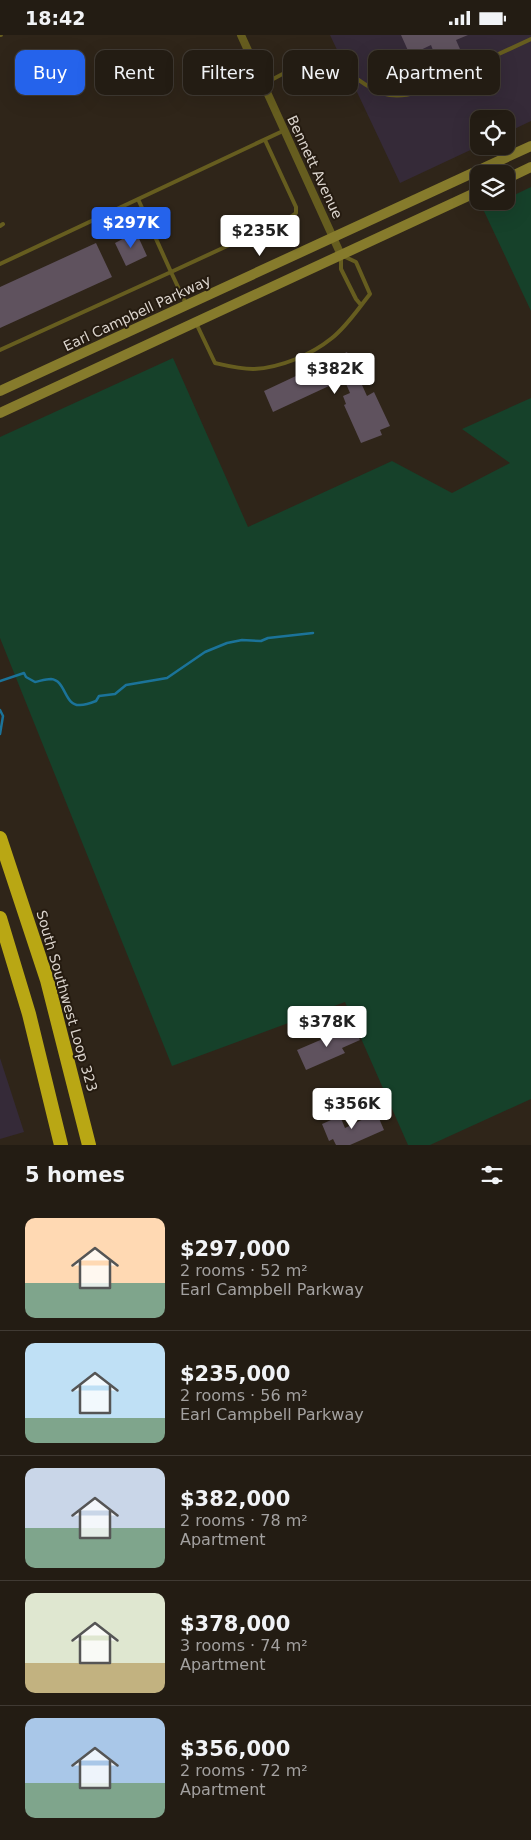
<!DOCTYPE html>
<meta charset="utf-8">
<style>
:root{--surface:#231c13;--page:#2f2921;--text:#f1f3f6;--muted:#a3a1a0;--line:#403a33;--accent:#2563eb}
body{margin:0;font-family:"DejaVu Sans",sans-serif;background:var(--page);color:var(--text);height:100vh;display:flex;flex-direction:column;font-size:19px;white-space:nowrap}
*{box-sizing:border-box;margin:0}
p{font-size:16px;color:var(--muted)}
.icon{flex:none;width:28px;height:28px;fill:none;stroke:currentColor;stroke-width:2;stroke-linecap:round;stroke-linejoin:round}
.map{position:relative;height:1110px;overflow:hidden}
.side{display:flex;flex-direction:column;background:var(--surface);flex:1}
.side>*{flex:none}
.banner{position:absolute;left:15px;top:15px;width:501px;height:45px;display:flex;gap:10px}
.controls{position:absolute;left:470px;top:75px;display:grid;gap:10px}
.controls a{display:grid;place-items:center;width:45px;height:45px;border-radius:10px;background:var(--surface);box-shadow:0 5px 20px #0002,0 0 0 1px var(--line);font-size:25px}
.price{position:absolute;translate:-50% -42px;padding:0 11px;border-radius:5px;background:#fff;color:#222;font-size:16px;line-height:32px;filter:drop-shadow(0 1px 2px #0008)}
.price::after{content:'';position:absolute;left:50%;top:30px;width:15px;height:11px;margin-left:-8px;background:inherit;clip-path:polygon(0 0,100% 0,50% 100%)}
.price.active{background:var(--accent);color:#fff}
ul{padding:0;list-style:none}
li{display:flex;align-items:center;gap:15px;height:125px;padding:0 25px}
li+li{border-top:1px solid var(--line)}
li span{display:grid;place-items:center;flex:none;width:140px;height:100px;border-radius:10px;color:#555}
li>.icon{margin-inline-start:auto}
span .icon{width:60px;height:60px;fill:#fffc;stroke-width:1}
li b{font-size:21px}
h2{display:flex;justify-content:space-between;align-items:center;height:60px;padding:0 25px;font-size:21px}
.pill{padding:0 18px;border-radius:10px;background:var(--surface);box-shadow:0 5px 20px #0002,0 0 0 1px var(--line);font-size:18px;line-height:45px}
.pill.active{background:var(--accent);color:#fff}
.status{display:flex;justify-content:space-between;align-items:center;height:35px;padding:0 25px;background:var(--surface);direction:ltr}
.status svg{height:14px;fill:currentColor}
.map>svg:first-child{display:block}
.education{fill:#352a38}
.green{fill:#16412a}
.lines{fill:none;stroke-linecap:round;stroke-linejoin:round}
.stream{stroke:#1b7399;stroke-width:2.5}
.building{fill:#5f525e}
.lane{stroke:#665d1f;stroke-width:4}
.street{stroke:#665d1f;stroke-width:8}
.secondary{stroke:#867b2c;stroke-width:10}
.highway{stroke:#b9a714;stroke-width:14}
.labels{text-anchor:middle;stroke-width:4;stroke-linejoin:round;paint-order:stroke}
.street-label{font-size:14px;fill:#dbd4cd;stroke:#251b10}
</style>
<div class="status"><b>18:42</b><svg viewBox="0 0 49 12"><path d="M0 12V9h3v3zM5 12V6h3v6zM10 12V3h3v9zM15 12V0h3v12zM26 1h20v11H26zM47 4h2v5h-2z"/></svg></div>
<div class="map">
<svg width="531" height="1110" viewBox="0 0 531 1110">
<rect width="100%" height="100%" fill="#2f2519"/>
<path class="education" d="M330,0H531V86L506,98V84H479V111L400,148Z
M0,1023L24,1097L0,1104Z"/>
<path class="green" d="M531,152V276L483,174L500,166H506V164Z
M173,323L248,492L392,426L452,458L510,428L462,394L531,363V1064L430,1110H408L345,967L172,1031L0,603V402Z"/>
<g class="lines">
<path class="stream" d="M0,646L24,638L26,642L35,647C40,646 46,644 51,644C66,645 64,671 80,670C85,670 91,668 96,666L99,661L115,659L126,650L167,643L205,617L227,608L242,605L261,606L268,603L313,598
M0,675L3,681L0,699"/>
</g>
<path class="building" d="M401,0H468L456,5L463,21L439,31L431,10L410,20Z
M136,197L147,221L126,231L115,208Z
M96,208L112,242L0,293V252Z
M347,317L367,361L374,357L390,391L380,395L382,400L361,408L344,370L346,369L343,361L350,358L344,344L273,377L264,356Z
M353,991L360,1005L342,1013L345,1018L306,1035L297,1015Z
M374,1079L376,1083L378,1081L384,1095L350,1110H336L333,1104L329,1106L322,1089L340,1081L345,1093Z"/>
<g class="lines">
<path class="lane" d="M0,0H1
M263,49C278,42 296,30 313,28C356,24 366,74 417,57L531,4
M138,164L171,237L292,181L296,178V172L265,105
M0,191L3,189
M0,229L285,95
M196,288L215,328C228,331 240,334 253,334C280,333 311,320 332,303C347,291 358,274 370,259L356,227L341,220V234L356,264L361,270
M0,315L171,237L186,269"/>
<path class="street" d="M241,0L341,220"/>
<path class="secondary" d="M506,144L531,132
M0,356L531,111
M0,378L479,156"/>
<path class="highway" d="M0,803L47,945L89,1110
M0,883L29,979L61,1110"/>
</g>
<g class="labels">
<g class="street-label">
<text transform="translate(315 132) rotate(65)" y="5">Bennett Avenue</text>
<text transform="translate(137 278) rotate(-25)" y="5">Earl Campbell Parkway</text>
<text transform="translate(67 966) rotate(74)" y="5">South Southwest Loop 323</text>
</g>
</g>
</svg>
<div class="controls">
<a><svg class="icon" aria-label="locate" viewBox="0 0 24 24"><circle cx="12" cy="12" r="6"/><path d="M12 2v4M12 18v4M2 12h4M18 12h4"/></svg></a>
<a><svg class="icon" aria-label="layers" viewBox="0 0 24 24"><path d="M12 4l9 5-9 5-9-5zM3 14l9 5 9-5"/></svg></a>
</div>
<b class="price active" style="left:131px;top:214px">$297K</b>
<b class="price" style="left:260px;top:222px">$235K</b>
<b class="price" style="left:335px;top:360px">$382K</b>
<b class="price" style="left:327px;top:1013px">$378K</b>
<b class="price" style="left:352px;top:1095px">$356K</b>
<div class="banner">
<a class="pill active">Buy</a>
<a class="pill">Rent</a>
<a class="pill">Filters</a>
<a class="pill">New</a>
<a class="pill">Apartment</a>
</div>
</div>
<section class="side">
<h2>5 homes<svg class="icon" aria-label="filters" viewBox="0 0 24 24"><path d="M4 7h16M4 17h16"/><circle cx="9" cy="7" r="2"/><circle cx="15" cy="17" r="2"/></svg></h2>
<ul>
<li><span style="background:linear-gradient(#ffd9b3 65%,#7fa58c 0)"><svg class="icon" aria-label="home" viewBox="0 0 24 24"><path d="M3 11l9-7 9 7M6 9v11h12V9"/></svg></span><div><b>$297,000</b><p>2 rooms · 52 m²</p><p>Earl Campbell Parkway</p></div></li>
<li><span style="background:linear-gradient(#bfe0f5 75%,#7fa58c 0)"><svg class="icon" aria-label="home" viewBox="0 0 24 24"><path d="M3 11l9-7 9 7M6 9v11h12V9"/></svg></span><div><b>$235,000</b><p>2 rooms · 56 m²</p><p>Earl Campbell Parkway</p></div></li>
<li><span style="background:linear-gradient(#c9d6e8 60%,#7fa58c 0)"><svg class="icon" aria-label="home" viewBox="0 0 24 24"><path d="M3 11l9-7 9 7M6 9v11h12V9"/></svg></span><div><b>$382,000</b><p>2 rooms · 78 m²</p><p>Apartment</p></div></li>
<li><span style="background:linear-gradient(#dfe7d0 70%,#c2b280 0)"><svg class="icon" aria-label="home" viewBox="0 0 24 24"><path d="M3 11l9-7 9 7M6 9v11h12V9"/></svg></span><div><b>$378,000</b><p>3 rooms · 74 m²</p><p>Apartment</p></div></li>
<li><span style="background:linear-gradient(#a9c7e8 65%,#7fa58c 0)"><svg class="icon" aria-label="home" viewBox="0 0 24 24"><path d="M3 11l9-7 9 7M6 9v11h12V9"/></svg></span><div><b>$356,000</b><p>2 rooms · 72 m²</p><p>Apartment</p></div></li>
</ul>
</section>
